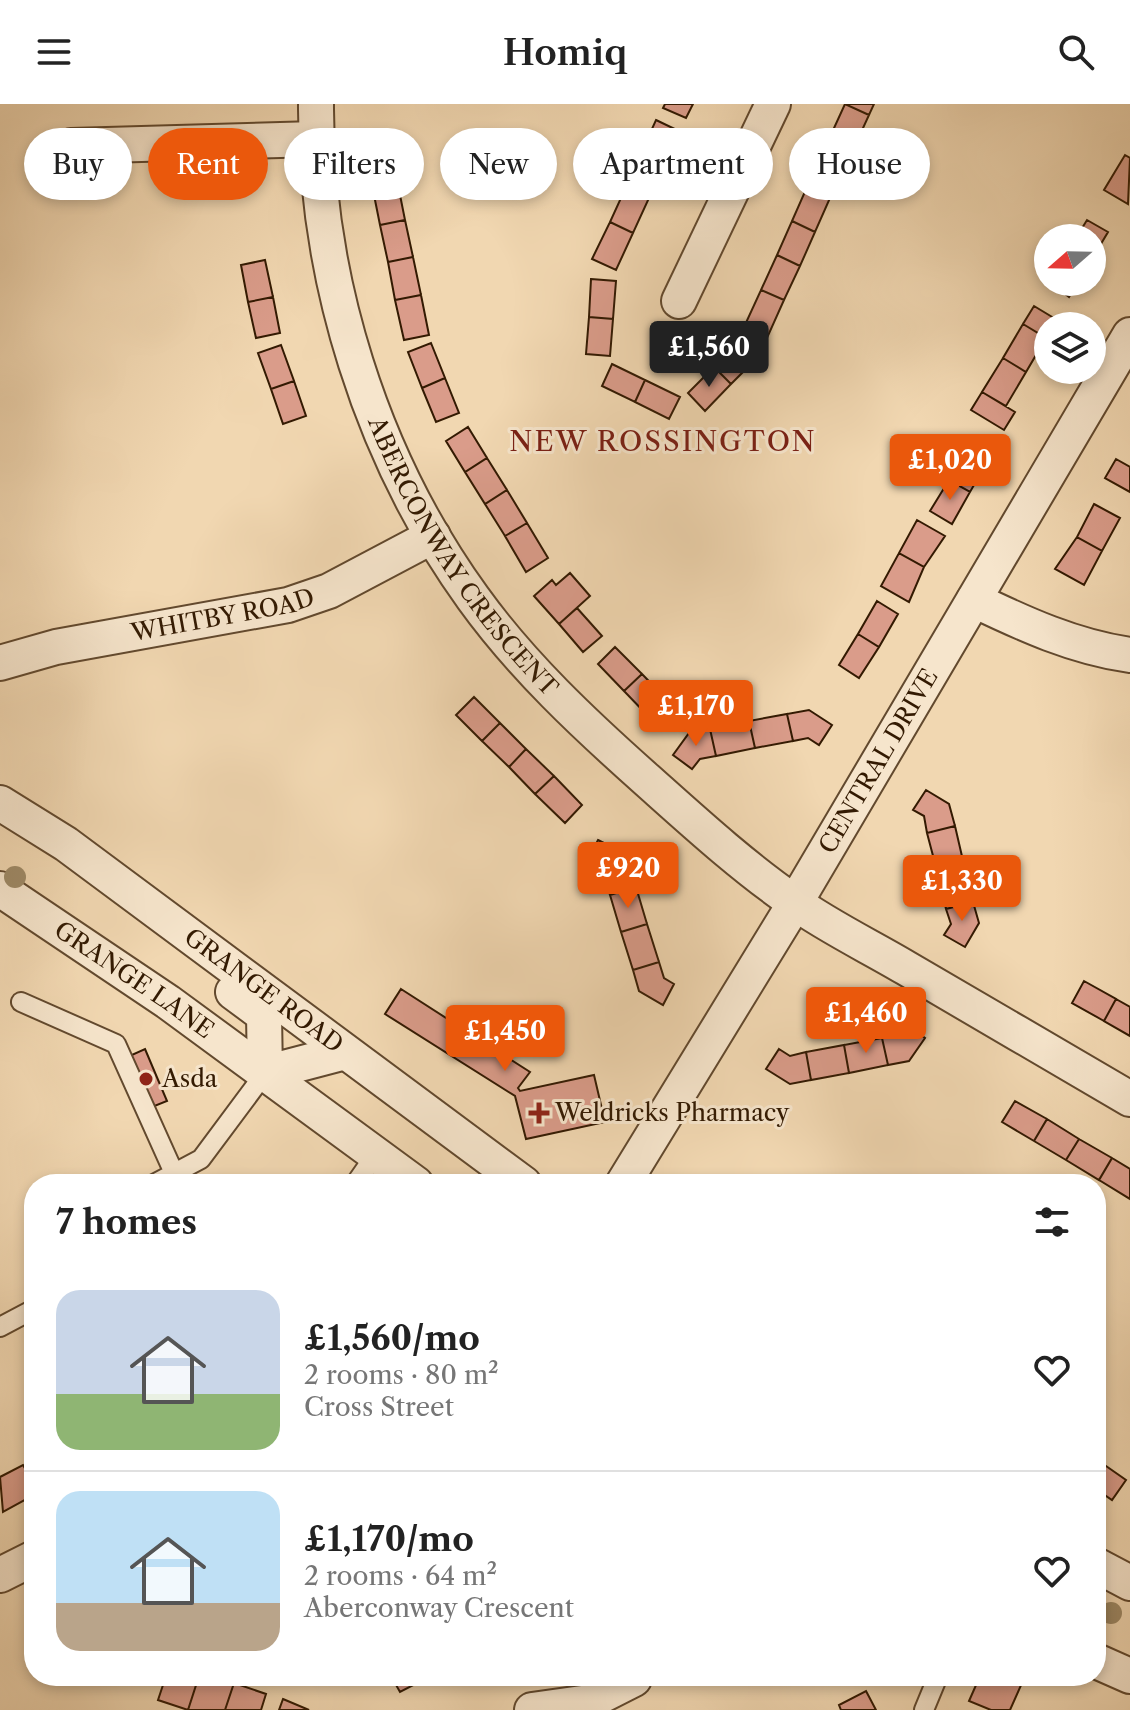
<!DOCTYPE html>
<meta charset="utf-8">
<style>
:root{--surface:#fff;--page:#f2f2f2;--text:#222;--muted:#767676;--line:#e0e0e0;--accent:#ea580c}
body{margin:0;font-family:"Libre Caslon Text",serif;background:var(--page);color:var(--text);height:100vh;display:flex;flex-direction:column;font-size:30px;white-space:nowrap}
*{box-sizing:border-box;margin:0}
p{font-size:26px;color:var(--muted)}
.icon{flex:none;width:44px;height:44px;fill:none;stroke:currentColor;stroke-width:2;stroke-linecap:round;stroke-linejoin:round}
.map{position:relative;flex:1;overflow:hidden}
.drawer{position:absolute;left:24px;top:1070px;width:1082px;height:512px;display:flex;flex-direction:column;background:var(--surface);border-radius:32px;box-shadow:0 4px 12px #0003}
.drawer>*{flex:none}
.hud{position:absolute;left:24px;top:24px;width:1082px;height:72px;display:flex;gap:16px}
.needle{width:52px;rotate:250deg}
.fabs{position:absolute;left:1034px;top:120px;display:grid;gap:16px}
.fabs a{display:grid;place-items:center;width:72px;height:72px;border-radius:50%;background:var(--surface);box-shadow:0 4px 12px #0003;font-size:40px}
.price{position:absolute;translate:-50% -68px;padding:0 18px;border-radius:8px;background:var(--accent);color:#fff;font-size:26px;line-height:52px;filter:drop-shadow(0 2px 4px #0008)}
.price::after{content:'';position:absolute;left:50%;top:48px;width:24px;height:18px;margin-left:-12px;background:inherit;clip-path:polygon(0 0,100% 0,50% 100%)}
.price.active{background:#222;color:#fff}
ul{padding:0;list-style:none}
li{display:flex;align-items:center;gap:24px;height:200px;padding:0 32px}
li+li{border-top:2px solid var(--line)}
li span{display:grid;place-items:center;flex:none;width:224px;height:160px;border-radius:24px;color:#555}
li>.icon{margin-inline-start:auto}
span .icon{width:96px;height:96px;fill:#fffc;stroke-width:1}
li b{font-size:34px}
h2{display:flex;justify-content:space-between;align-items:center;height:96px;padding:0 32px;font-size:34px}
.pill{padding:0 28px;border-radius:36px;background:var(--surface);box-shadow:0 4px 12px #0003;font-size:28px;line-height:72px}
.pill.active{background:var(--accent);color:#fff}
header{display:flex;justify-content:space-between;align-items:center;height:104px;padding:0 32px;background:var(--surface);font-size:36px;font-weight:600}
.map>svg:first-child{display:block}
.building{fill:#da9c8a;stroke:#331a02;stroke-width:2}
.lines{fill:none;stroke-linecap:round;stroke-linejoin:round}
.lane-casing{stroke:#62492e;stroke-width:22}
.street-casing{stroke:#62492e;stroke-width:38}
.lane{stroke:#f6e5cc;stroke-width:18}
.street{stroke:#f6e5cc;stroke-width:34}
.tree{fill:#9e8a67}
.poi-dot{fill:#8f2418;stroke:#f6e5cc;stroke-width:3}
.labels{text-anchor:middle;stroke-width:6;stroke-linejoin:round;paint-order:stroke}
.street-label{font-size:24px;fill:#331a02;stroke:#f6e5cc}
.poi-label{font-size:24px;fill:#331a02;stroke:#f6e5cc;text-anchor:start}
.quarter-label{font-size:28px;letter-spacing:2px;fill:#7a1f14;stroke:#f6e5cc}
</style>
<header><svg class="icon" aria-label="menu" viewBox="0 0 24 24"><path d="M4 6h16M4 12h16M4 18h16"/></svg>Homiq<svg class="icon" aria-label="search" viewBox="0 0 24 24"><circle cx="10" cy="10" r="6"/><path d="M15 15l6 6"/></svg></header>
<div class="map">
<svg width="1130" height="1606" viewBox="0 0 1130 1606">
<rect width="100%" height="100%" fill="#f1d7b1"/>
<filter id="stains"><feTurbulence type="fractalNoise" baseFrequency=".0025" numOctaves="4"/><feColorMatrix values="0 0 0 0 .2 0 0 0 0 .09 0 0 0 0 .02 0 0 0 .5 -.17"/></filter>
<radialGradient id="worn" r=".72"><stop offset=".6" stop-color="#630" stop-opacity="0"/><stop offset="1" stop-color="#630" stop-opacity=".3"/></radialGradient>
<path class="building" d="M665,0H693L686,14L663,4Z
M845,0L869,11L853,46L829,35Z
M845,0H874L869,11Z
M656,16L679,27L664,60L641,49Z
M829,35L853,46L835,83L812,72Z
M641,49L664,60L649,94L626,83Z
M1125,51L1130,54L1128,100L1104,86Z
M398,81L405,116L380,121L373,86Z
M626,83L649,94L633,129L610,118Z
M807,83L830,94L815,128L792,117Z
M405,116L413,153L388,158L380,121Z
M1087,116L1108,128L1092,155V134H1076Z
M792,117L815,128L800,162L777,151Z
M610,118L633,129L616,166L592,155Z
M777,151L800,162L784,196L761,186Z
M413,153L421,191L395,196L388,158Z
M265,156L273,193L248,198L241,161Z
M591,175L616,177L613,215L589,213Z
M1050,178H1078L1069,193Z
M761,186L784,196L767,234L744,223Z
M421,191L429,231L404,236L395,196Z
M273,193L280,229L256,234L248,198Z
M1034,202L1067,222H1048V235L1023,220Z
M589,213L613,215L610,252L586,250Z
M1023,220L1046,234L1026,268L1003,254Z
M740,236L758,253L731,280L714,263Z
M431,239L445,274L422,284L408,248Z
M281,241L294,277L271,285L258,249Z
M1003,254L1026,268L1006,302L982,288Z
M612,260L645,276L635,298L602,282Z
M714,263L731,280L705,307L688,289Z
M445,274L459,309L436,318L422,284Z
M645,276L680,293L669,315L635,298Z
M294,277L306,312L283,320L271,285Z
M982,288L1015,308L1004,326L971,306Z
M468,323L487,354L465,368L446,337Z
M968,342L989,355L970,388L949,376Z
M487,354L507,386L485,400L465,368Z
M1116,355L1130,363V388L1105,374Z
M949,376L970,388L952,420L930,407Z
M507,386L527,419L505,432L485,400Z
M1094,400L1120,414L1102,447L1077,433Z
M917,416L945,432L924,463L899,449Z
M527,419L548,454L526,468L505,432Z
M1077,433L1102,447L1084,481L1055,465Z
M899,449L924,463L909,498L881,482Z
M570,469L590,492L559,520L534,492L552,476L556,481Z
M877,497L898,510L879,543L858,530Z
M577,504L602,532L583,548L559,520Z
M858,530L879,543L859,574L839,561Z
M615,543L642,570L624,587L598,560Z
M642,570L668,597L650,614L624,587Z
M474,593L500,619L482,637L456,611Z
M809,606L832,621L819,641L808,634L793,637L787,610Z
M787,610L793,637L755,644L749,617Z
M749,617L755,644L716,652L710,625Z
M500,619L526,645L509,663L482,637Z
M710,625L716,652L700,655L692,665L673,651L689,629Z
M526,645L554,672L535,690L509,663Z
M554,672L582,701L565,719L535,690Z
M926,686L949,700L955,722L927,729L924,712L913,706Z
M955,722L964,761L937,767L927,729Z
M598,736L637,756L631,767L636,783L610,791L603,770L585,761Z
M964,761L973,798L946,805L937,767Z
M636,783L647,820L621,828L610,791Z
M973,798L979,819L965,843L944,831L951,820L946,805Z
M647,820L659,858L633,866L621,828Z
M659,858L664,874L674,880L663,901L639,887L633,866Z
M1084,877L1116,895L1104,917L1072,899Z
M401,885L530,968L518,984L520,987L594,971L605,1018L526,1035L515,992L385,910Z
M1116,895L1130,903V932L1104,917Z
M906,920L925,934L909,957L888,961L882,934L899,930Z
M882,934L888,961L849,969L844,941Z
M844,941L849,969L811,976L806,948Z
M145,945L167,997L147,1005L125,954Z
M779,945L790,952L806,948L811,976L790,980L766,965Z
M1015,997L1047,1015L1034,1037L1002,1018Z
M1047,1015L1079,1035L1066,1056L1034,1037Z
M1079,1035L1112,1054L1099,1076L1066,1056Z
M1112,1054L1130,1065V1095L1099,1076Z
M1096,1355L1126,1376L1112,1396L1096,1385Z
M23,1361L34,1380V1391L3,1408L0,1373Z
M166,1572H199L188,1606L158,1596Z
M199,1572L234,1579L225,1606H188Z
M391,1572H428L429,1573L400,1588Z
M980,1572H1006L1022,1579L1010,1606H991L969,1597Z
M234,1579L266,1590L261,1606H225Z
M866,1587L876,1606H841L839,1601Z
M283,1595L309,1606H279Z"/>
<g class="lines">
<defs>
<path id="lane" d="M21,898L116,940L174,1069
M154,1080L201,1055L265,969
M355,1080L376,1050
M0,1223L34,1205
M924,1606L938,1572"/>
<g id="street">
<path id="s1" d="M316,0C315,173 371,353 473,494C522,562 584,620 647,676C694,718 742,762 794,798C829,823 869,842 906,864C981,908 1055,951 1130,995"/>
<path d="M71,42L316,35"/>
<path d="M679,197L773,0"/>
<path d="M974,496C1024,520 1074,543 1130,551"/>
<path id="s2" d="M0,559L56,543L288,501L329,487L433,432"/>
<path id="s3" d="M0,699L66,740L524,1080"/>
<path id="s4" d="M0,785L168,898L416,1080"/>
<path d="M233,888L264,911L265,969L345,948"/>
<path id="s5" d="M623,1080L795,799L1130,231"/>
<path d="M1096,1461L1130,1479"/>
<path d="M0,1471L34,1454"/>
<path d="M1096,1557L1130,1572"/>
<path d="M532,1606L589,1598L634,1575"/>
</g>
</defs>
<use href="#lane" class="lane-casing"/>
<use href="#street" class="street-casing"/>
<use href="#lane" class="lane"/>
<use href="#street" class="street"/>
</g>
<g class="tree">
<circle cx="15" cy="773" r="11"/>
<circle cx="1111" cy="1509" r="11"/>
</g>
<g class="poi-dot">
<circle cx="146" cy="975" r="8"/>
<path d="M535 997h8v8h8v8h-8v8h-8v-8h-8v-8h8z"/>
</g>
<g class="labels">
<g class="street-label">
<text dy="8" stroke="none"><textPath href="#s1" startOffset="486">ABERCONWAY CRESCENT</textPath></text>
<text dy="8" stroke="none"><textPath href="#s2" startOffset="228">WHITBY ROAD</textPath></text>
<text dy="8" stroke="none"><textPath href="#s5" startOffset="494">CENTRAL DRIVE</textPath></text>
<text dy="8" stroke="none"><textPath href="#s4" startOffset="162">GRANGE LANE</textPath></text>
<text dy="8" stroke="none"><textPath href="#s3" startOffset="324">GRANGE ROAD</textPath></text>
</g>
<g class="poi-label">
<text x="162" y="983">Asda</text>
<text x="555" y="1017">Weldricks Pharmacy</text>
</g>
<g class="quarter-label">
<text x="663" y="347">NEW ROSSINGTON</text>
</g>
</g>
<rect width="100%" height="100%" filter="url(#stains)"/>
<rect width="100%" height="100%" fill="url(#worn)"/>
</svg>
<div class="fabs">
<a><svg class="needle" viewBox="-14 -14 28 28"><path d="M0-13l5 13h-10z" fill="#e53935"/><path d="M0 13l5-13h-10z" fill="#767676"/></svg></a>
<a><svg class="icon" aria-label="layers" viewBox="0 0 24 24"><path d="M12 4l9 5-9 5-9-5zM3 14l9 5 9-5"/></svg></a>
</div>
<b class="price active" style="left:709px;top:285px">£1,560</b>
<b class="price" style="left:950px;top:398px">£1,020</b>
<b class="price" style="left:696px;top:644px">£1,170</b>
<b class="price" style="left:628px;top:806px">£920</b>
<b class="price" style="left:962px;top:819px">£1,330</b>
<b class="price" style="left:866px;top:951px">£1,460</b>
<b class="price" style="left:505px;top:969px">£1,450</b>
<div class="hud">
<a class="pill">Buy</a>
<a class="pill active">Rent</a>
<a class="pill">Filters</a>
<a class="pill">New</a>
<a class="pill">Apartment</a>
<a class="pill">House</a>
</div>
<section class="drawer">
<h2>7 homes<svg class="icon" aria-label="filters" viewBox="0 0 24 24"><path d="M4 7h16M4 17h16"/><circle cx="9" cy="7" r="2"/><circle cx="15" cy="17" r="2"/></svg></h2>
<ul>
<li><span style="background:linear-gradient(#c9d6e8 65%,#8fb573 0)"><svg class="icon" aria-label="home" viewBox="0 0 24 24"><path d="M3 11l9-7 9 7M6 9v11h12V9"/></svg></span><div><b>£1,560/mo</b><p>2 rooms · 80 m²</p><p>Cross Street</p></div><svg class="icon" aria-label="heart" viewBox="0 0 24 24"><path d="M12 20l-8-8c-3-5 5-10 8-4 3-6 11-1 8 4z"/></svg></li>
<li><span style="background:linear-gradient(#bfe0f5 70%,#b9a48a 0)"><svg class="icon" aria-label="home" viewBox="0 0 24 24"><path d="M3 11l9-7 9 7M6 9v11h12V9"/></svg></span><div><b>£1,170/mo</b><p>2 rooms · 64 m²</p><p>Aberconway Crescent</p></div><svg class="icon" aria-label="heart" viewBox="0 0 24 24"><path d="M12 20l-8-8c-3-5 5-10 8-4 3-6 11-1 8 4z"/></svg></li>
</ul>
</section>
</div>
